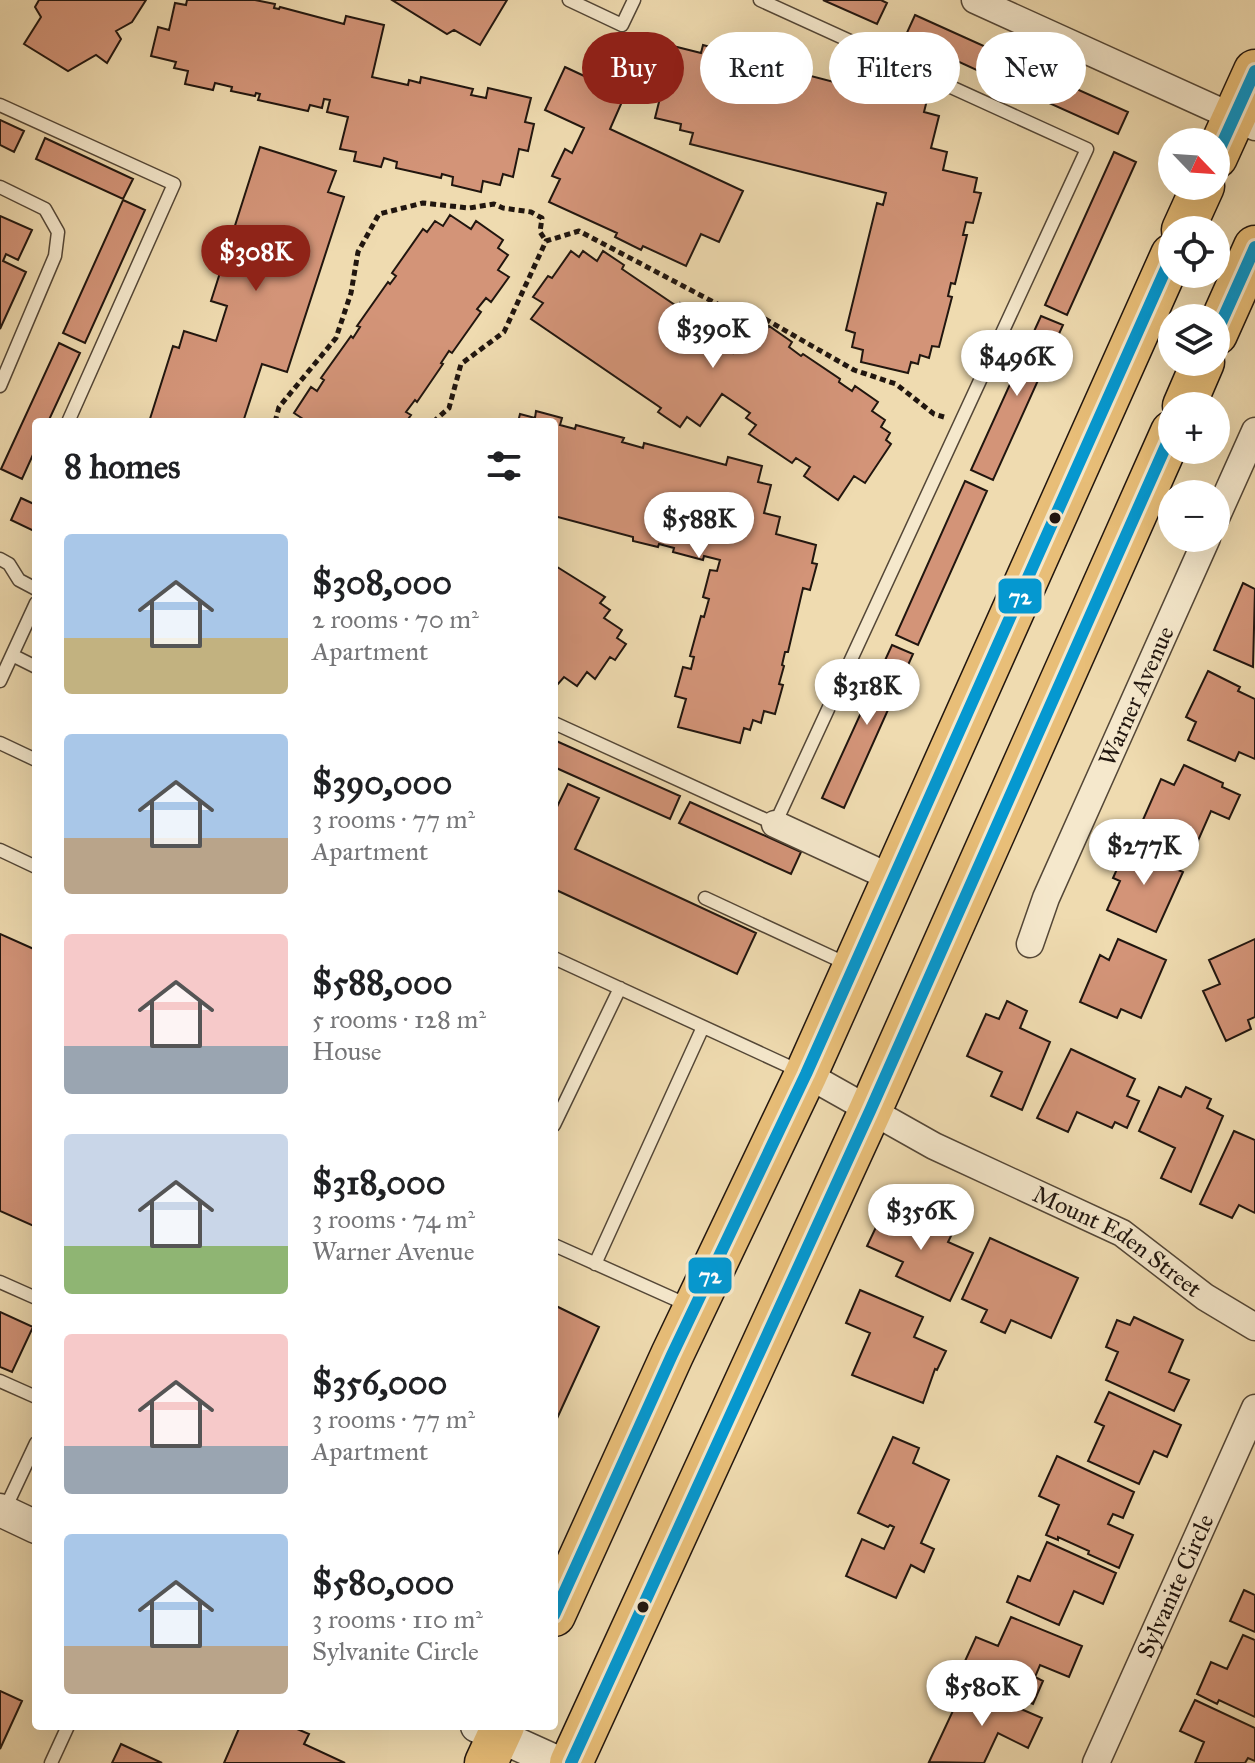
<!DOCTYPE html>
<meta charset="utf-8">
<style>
:root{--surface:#fff;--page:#f6f6f6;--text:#202124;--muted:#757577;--accent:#8f2418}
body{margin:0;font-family:"IM FELL Great Primer",serif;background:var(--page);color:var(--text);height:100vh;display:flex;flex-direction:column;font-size:30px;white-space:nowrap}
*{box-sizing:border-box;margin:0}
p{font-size:26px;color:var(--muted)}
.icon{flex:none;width:44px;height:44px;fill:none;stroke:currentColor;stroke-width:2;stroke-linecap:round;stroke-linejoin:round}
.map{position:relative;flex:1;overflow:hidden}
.panel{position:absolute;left:32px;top:418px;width:526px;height:1312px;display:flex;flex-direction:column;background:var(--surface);border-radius:8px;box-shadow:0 8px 32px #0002}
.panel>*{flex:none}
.guide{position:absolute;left:582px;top:32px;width:552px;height:72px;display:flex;gap:16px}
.needle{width:52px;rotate:115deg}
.controls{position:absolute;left:1158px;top:128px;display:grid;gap:16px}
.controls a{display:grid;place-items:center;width:72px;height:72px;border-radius:50%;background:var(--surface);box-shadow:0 8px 32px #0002;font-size:40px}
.price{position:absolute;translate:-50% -68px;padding:0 18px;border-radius:28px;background:#fff;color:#222;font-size:26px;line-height:52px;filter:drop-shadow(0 2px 4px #0008)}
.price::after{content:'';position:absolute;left:50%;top:48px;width:24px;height:18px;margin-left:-12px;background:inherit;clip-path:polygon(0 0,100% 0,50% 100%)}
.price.current{background:var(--accent);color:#fff}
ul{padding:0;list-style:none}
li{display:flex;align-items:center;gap:24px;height:200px;padding:0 32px}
li span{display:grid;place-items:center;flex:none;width:224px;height:160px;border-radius:8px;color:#555}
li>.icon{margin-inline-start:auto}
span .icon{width:96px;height:96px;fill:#fffc;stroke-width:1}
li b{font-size:34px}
h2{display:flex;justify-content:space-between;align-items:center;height:96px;padding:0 32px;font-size:34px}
.chip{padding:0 28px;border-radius:36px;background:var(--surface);box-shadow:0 8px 32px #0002;font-size:28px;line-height:72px}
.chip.current{background:var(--accent);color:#fff}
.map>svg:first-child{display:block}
.building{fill:#d39478;stroke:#21160f;stroke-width:2}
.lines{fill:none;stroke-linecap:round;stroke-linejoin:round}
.service-casing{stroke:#544737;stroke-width:15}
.minor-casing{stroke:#544737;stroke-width:29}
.tertiary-casing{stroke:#544737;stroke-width:35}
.primary-casing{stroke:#21160f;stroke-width:45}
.path{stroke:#21160f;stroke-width:5;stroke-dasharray:6 4;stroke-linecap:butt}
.service{stroke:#f5e8cc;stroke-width:12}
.minor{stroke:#f5e8cc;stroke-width:26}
.tertiary{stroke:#f5e8cc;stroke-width:32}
.primary{stroke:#e8be78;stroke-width:42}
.bus-1-casing{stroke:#f5e8cc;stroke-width:18}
.bus-1{stroke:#0598d0;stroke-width:12}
.bus-dot{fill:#21160f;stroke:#f5e8cc;stroke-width:3}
.labels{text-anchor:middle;stroke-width:7;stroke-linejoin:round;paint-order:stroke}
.street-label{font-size:24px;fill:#21160f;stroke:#f5e8cc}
.line-badge{stroke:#f5e8cc;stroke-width:3}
.badge-label{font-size:22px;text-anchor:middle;font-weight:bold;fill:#fff}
</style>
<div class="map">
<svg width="1255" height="1763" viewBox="0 0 1255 1763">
<rect width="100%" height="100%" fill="#efdbb0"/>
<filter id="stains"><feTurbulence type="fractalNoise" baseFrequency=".0025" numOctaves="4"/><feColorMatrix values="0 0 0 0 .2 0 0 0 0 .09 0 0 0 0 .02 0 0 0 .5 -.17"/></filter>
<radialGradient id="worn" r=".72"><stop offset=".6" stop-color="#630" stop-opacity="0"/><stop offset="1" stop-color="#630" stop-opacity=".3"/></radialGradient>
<path class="building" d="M39,0H146L132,22L116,31L121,39L107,63L96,55L68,71L24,44L41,17L35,7Z
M187,0H255L275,4L274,8L279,9L280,7L344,24L346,16L384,25L372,77L408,85L409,80L420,83L421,77L473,89L471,95L486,98L488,88L531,98L525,122L534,124L528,151L519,149L513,177L503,174L500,185L483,181L481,192L452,185L453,177L442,174L441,178L396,168L397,162L384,158L381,167L354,161L356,152L340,149L348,117L327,112L330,100L324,99L322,108L310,105L308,111L258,100L260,94L256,93L255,96L231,91L232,87L215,83L213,90L185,84L188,71L174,68L176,62L151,56L158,27L169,30L175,3L186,5Z
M392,0H507L480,45L454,30L447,34Z
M823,0H881L887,3L877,24Z
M915,15L1006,56L996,79L905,37Z
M703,45L729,52L728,57L741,61L742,58L899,99L900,94L927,100L924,112L939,116L931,148L947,152L943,170L977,178L974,192L981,193L973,223L966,222L963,235H967L955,284L951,283L948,296L952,297L939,347L932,346L929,358L920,355L918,364L911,362L908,373L861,362L863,350L852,347L855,333L846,330L877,203L883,205L886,193L690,144L693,133L680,130L681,124L655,118L673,46L701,53Z
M1016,62L1128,112L1118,134L1007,84Z
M565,67L625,95L610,129L743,191L719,242L701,234L686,266L643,246L641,250L615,237L617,233L549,202L560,179L552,176L565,149L572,153L584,128L545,110Z
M0,120L24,131L14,152L0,145Z
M45,138L133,179L123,199L36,159Z
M260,147L336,171L328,192L344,197L287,372L262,364L243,422H149L173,346L179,348L184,331L216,341L227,306L211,301Z
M1114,152L1136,162L1067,315L1045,305Z
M123,200L145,210L85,343L63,333Z
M450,215L471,229L476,221L503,240L498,248L508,255L498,270L509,277L491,302L486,298L477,309L481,312L452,353L449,351L441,363L443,364L417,402L415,400L406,412L411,415L406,422H301L303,419L294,413L311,387L317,391L324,380L321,378L351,336L353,338L360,327L357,326L388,282L390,284L396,276L392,273L423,229L427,232L435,221L443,226Z
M0,216L32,230L18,260L6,254L3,261L26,272L0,329Z
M571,251L579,257L583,251L597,261L603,251L624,265L622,269L678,307L680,303L704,320L697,330L710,338L706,344L711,348L716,341L733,353L750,328L762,336L769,326L792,342L789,347L801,356L803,354L840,379L839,382L852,391L855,386L878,402L872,411L885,420L881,427L890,433L886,440L891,444L865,483L854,476L838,500L804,476L810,467L796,458L792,463L749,434L756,425L746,418L750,413L722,394L700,426L687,417L680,427L658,412L661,408L531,319L543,303L533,297L548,276L552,278Z
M1041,316L1063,325L993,480L971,470Z
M59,343L80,353L48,422H36V448L22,479L1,469Z
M536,411L562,418L560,425L575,429L576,425L624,438L622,442L643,448L644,443L726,465L728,457L762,466L758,482L771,485L764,513L780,517L776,534L816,545L812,563L817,564L810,590L803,588L788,652H785L782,665L784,666L779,684L783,685L775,714L764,711L761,723L753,720L750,730L744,728L740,743L678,727L686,699L675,696L683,667L691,669L694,657L690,656L701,616L704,617L709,599L703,597L710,570L717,571L720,560L704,556L703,560L673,552L674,548L659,544L658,547L633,541V537L554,516V422H518L520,414L535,418Z
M965,481L987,491L918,645L896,635Z
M21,498L36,505V532L11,520Z
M554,565L605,597L600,603L610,610L604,618L622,630L617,638L626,644L615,660L610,657L595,679L587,672L577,686L564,677L558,684L554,681Z
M1243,583L1255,589L1253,667L1214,650Z
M892,645L913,654L844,808L822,798Z
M1208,671L1240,687L1238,691L1255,699V759L1239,752L1235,761L1188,740L1196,722L1186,717Z
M554,740L680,796L670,819L554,767Z
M1184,765L1223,783L1222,787L1240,795L1229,819L1211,811L1197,843L1159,826L1157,829L1142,822L1161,779L1174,785Z
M568,784L599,798L575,849L756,933L737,974L554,889V813Z
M690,802L801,852L791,874L679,823Z
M1129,842L1169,859L1166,865L1183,872L1156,932L1107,910L1120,881L1113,878Z
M0,934L36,950V1227L0,1211Z
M1118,939L1166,960L1141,1018L1121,1009L1117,1018L1080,1002L1100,955L1109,960Z
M1255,939V1017L1248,1020L1251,1029L1226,1041L1203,991L1220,984L1209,960Z
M1007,1001L1027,1011L1020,1028L1050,1042L1022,1110L991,1096L1002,1072L967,1056L986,1014L999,1019Z
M1071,1049L1135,1079L1127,1096L1139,1101L1127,1128L1115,1122L1112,1128L1077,1112L1068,1132L1037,1118Z
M1159,1087L1181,1097L1186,1087L1211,1099L1207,1108L1223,1116L1191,1192L1161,1178L1175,1148L1139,1131Z
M1234,1131L1255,1140V1213L1239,1205L1232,1218L1200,1204Z
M887,1204L952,1234L948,1242L973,1253L950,1301L896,1276L903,1262L867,1246Z
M990,1238L1078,1278L1051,1338L1011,1320L1005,1333L981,1322L987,1310L962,1299Z
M860,1290L923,1317L914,1337L946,1351L937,1370L935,1369L923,1403L852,1375L870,1333L846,1323Z
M554,1305L599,1327L554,1425Z
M0,1312L33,1327L12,1372L0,1367Z
M1134,1317L1183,1340L1169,1372L1189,1380L1174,1411L1106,1380L1118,1352L1106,1347L1117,1320L1130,1325Z
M1109,1392L1181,1425L1167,1457L1154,1451L1139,1484L1088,1461L1104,1426L1095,1422Z
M893,1437L919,1448L913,1463L949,1480L921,1543L934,1549L924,1572L911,1565L896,1598L846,1576L862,1539L884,1549L894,1527L890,1525L888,1527L858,1513Z
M1057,1456L1134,1492L1123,1518L1113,1514L1108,1524L1133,1535L1119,1568L1088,1554L1089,1551L1058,1537V1540L1046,1535L1059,1505L1039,1496Z
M1047,1542L1116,1573L1103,1604L1074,1591L1059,1625L1007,1602L1018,1576L1030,1581Z
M1244,1590L1255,1595V1632L1230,1621Z
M1011,1617L1082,1646L1069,1677L1040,1665L1035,1677L1043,1681L1033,1704L960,1672L976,1637L998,1646Z
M1243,1635L1255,1640V1717L1219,1700L1217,1704L1197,1694L1211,1662L1227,1669Z
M965,1685L1042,1718L1028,1748L998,1733L984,1763L929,1762Z
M0,1691L22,1701L0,1749Z
M1195,1700L1255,1728V1761L1248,1758L1245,1763H1195L1204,1742L1180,1731Z
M240,1726H290L309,1734L304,1744L345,1763H224Z
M121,1744L162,1763H112Z"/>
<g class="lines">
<defs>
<path id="service" d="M569,0L622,25L634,0
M0,105L174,184L68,422
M0,187L45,209L58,232L55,256L0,386
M0,559L9,564L19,580L36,589
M12,655L36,667
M0,681L36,603
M554,723L775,824L1087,149L760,0
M0,743L36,760
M0,850L36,867
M705,898L847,964
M554,958L799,1071
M554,1125L620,988
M554,1245L690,1306
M595,1264L703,1027
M0,1282L36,1298
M0,1381L36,1397
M5,1509L36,1443
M51,1763L68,1726"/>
<g id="minor">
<path d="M975,0L1255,127"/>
<path d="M1216,518L1255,431"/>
<path d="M775,824L894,879"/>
<path id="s1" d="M1030,944L1046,898L1207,538"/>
<path id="s2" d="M806,1074L934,1146L1122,1233L1205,1297L1255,1327"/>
<path id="s3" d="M1096,1763L1255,1408"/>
</g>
<path id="tertiary" d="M0,1510L36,1527
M477,1726L559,1763"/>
<path id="primary" d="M1216,157L1255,71
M1183,230L1203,186
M1216,334L1255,247
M1184,406L1203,362
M554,1615L672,1355L806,1074L1172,255
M486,1763L503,1726
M571,1763L870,1111L1172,432"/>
</defs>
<use href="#service" class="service-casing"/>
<use href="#minor" class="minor-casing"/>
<use href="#tertiary" class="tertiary-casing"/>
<use href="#primary" class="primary-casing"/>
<path class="path" d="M275,422L279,407L336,338L351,293L358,252L379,214L423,203L469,208L494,204L503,208L531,212L542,218L540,232L546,241
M433,422L449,408L461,364L504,332L546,241L579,231L721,306L741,327L765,319L854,370L896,384L934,414L944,417"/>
<use href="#service" class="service"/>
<use href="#minor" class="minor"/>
<use href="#tertiary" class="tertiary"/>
<use href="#primary" class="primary"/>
<defs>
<path id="bus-1" d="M1216,157L1255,71
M1216,334L1255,247
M554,1615L672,1355L806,1074L1172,255
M571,1763L870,1111L1172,432"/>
</defs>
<use href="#bus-1" class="bus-1-casing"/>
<use href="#bus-1" class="bus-1"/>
</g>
<g class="bus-dot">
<circle cx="1055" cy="518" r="7"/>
<circle cx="643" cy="1607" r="7"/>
</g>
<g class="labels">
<g class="street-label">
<text dy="8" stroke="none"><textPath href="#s1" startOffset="270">Warner Avenue</textPath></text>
<text dy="8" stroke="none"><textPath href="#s2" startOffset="354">Mount Eden Street</textPath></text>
<text dy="8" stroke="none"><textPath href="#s3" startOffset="194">Sylvanite Circle</textPath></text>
</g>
</g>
<g class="line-badge">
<rect x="997" y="577" width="46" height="38" rx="8" fill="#0598d0"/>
<rect x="687" y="1256" width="46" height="39" rx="8" fill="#0598d0"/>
</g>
<g class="badge-label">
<text x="1020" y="604">72</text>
<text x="710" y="1283">72</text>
</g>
<rect width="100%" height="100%" filter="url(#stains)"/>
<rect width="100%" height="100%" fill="url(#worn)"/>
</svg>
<div class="controls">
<a><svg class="needle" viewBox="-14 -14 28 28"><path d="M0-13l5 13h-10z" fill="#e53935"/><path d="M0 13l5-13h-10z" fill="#757577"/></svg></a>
<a><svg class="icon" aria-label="locate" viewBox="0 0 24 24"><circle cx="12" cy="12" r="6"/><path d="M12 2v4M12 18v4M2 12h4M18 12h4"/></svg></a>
<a><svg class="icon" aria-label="layers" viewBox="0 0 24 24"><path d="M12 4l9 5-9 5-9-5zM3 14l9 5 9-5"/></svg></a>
<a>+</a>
<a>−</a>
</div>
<b class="price current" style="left:256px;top:293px">$308K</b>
<b class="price" style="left:713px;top:370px">$390K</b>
<b class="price" style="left:1017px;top:398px">$496K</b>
<b class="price" style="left:699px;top:560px">$588K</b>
<b class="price" style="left:867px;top:727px">$318K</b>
<b class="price" style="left:1144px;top:887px">$277K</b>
<b class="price" style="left:921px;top:1252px">$356K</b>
<b class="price" style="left:982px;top:1728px">$580K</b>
<div class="guide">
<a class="chip current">Buy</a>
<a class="chip">Rent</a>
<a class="chip">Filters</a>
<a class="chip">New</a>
</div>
<section class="panel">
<h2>8 homes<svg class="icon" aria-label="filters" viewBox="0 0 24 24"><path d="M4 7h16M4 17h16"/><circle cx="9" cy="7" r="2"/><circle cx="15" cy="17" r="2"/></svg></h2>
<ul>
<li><span style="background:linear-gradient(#a9c7e8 65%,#c2b280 0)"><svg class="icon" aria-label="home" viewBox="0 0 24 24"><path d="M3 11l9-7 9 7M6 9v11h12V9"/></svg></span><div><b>$308,000</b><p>2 rooms · 70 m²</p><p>Apartment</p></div></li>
<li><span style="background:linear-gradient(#a9c7e8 65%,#b9a48a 0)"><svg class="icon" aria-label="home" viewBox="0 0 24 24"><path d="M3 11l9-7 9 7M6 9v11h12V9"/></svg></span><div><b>$390,000</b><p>3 rooms · 77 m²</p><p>Apartment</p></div></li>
<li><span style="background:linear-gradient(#f6c9c9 70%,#9aa5b1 0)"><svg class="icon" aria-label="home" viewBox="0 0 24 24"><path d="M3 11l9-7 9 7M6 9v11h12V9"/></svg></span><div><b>$588,000</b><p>5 rooms · 128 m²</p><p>House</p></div></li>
<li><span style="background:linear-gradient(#c9d6e8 70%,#8fb573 0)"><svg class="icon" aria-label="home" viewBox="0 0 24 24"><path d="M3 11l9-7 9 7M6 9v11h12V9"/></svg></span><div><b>$318,000</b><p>3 rooms · 74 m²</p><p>Warner Avenue</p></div></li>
<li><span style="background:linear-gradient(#f6c9c9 70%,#9aa5b1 0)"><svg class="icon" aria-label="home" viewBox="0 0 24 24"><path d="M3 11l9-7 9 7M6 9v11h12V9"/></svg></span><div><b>$356,000</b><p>3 rooms · 77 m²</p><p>Apartment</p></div></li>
<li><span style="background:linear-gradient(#a9c7e8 70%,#b9a48a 0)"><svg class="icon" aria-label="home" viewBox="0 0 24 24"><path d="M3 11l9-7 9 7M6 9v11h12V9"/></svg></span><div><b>$580,000</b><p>3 rooms · 110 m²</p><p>Sylvanite Circle</p></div></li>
</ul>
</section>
</div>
